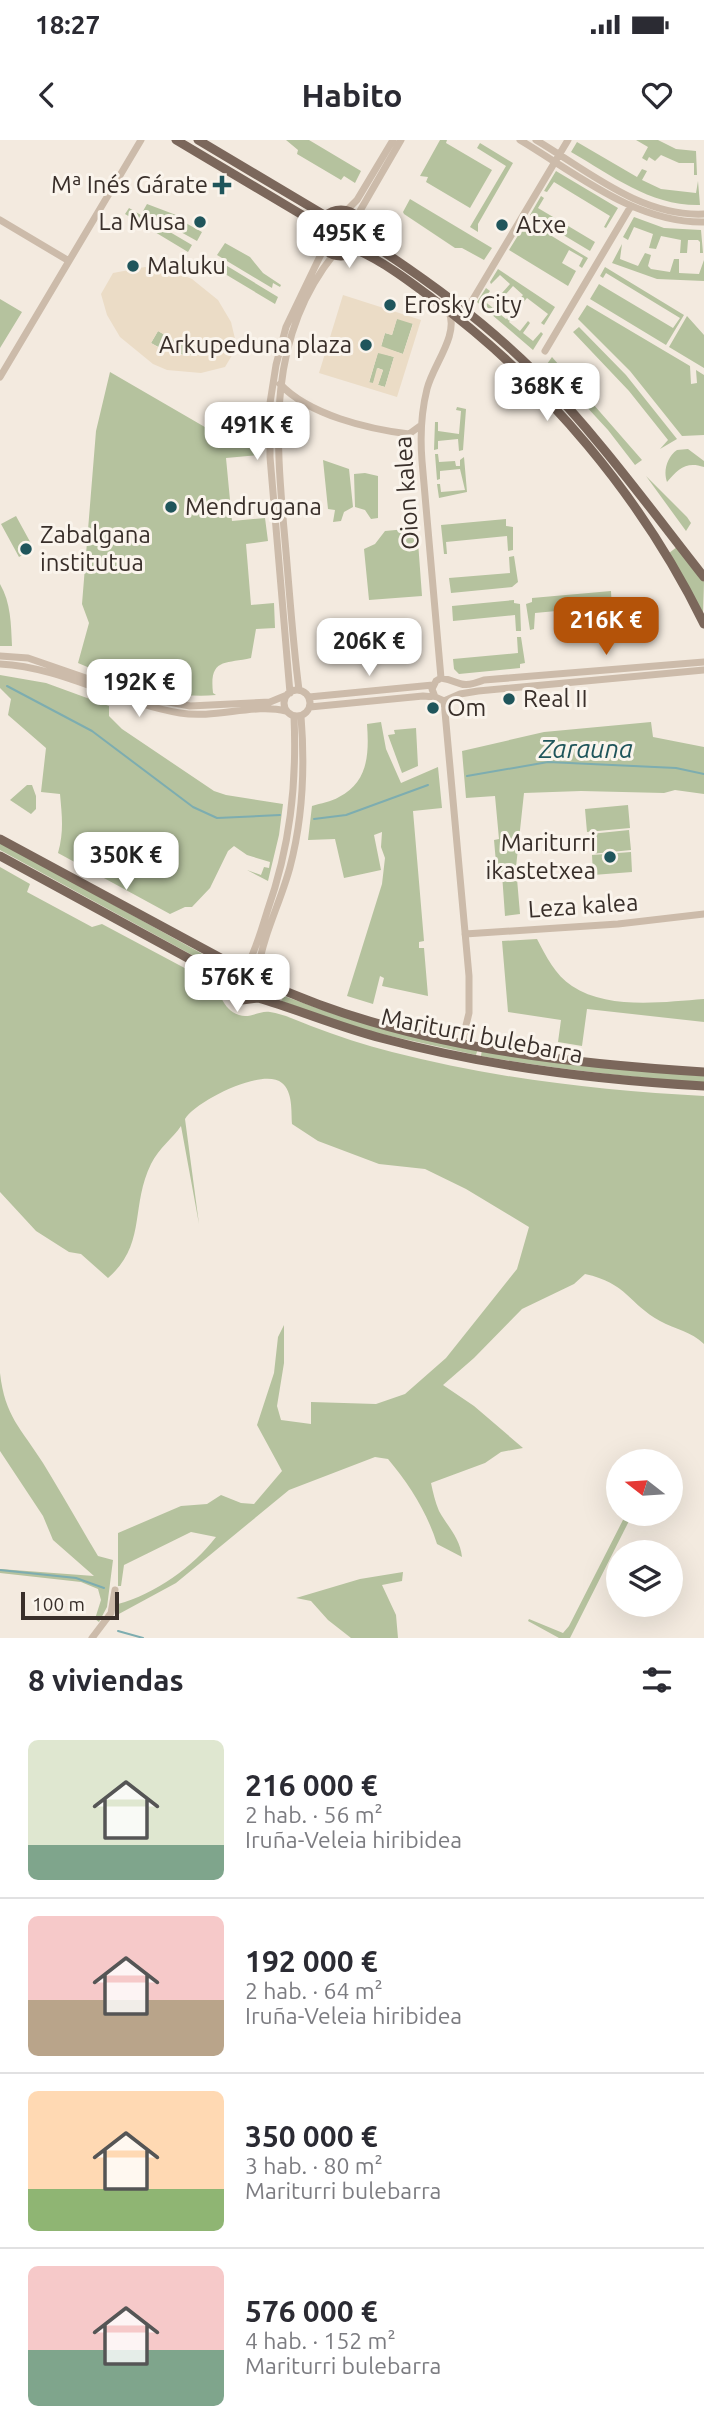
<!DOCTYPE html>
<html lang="es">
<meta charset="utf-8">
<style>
:root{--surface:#fff;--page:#f2f2f3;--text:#2b2b33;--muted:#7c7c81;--line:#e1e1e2;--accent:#b45309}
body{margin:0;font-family:Ubuntu,sans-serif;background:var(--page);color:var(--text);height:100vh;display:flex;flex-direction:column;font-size:26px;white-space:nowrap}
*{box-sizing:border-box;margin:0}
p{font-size:23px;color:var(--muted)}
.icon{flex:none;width:38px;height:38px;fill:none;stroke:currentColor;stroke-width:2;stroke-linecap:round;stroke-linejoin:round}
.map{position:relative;height:1498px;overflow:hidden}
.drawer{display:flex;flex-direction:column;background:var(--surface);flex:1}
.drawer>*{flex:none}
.needle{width:46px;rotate:287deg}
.fabs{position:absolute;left:606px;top:1309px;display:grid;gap:14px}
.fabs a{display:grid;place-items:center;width:77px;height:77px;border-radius:50%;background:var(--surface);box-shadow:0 7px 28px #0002;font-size:35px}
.scale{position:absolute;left:21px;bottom:18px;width:98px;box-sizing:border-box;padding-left:7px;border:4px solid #392f2a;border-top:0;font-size:19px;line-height:24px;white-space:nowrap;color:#392f2a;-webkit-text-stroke:5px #faf4ec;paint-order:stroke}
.price{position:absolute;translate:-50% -60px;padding:0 16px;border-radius:14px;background:#fff;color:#222;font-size:23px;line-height:46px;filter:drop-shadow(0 2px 4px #0008)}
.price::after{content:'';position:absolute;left:50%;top:42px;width:21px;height:16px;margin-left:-10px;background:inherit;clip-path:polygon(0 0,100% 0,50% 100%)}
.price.selected{background:var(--accent);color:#fff}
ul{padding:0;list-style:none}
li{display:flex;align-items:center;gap:21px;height:175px;padding:0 28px}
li+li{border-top:2px solid var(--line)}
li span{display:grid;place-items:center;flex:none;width:196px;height:140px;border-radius:10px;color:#555}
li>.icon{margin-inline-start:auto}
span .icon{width:84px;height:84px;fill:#fffc;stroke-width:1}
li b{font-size:30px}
h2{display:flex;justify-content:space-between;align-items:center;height:84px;padding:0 28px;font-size:30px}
.status{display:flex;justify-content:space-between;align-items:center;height:49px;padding:0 35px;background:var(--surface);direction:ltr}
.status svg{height:19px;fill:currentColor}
header{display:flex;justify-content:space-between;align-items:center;height:91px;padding:0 28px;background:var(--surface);font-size:32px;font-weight:700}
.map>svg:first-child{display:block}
.green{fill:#b5c29e}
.plaza{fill:#ebdcc6;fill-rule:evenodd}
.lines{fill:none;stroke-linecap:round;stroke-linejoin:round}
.stream{stroke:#7dadb0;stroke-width:2}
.minor{stroke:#cba;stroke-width:7}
.major{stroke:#7b675b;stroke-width:9}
.poi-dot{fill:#1f555b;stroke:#faf4ec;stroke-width:2.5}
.labels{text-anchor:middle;stroke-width:6;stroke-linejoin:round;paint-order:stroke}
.poi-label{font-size:24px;fill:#392f2a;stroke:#faf4ec;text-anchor:start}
.street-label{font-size:24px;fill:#392f2a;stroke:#faf4ec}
.water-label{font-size:26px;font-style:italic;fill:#1f555b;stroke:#faf4ec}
</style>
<div class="status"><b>18:27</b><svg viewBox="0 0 49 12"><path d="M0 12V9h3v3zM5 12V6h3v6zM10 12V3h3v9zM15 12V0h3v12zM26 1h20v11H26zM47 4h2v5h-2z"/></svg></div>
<header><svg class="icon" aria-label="back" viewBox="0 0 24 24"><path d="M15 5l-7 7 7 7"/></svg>Habito<svg class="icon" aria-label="heart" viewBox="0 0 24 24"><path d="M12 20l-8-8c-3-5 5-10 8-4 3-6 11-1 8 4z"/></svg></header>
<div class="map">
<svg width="704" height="1498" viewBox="0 0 704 1498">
<rect width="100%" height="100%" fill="#f3eadf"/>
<path class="green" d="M286,0H309L361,31L355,43L344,36L341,40L297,14L298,10Z
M440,0H447L446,3L492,30L470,68L426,42L428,37L420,36Z
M636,0H658L676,9L696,11L697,35H694V23H679L661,15L655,21L649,17L647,21L642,18L648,7Z
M577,2L637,37L642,29L647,31L642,40L661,49L696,53L698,41L700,65C650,66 613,36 571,12Z
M480,3L513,23L478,84V92L470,87L506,26L477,8Z
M556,31L618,68L606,88L604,87L610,76L554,42L547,52L544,51Z
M541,56L544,58L538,68L595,102L590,111L530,75Z
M410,59L492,108L484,120L462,108H455L404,74L403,72Z
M147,64L184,78L182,81L202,92L197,101L143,71Z
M129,68L192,105L188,112L125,74Z
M322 92a19 19 0 1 1 38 0a19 19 0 1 1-38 0Z
M634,77L664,88L701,90L703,113H700V102L698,100H688L687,113H680L681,100L661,96L656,109L649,108L653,94L634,87L628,100L623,97Z
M527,81L588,118L582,128L579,126L583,118L569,110L562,123L576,131L568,146L509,110Z
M225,103L250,117L263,133L281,145L280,147L273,143L272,148L217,115Z
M622,104L620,119L638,126L645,113L651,115L648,126L651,129L670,132L674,119H679V133L699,134L704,120V141L657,139L612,123Z
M214,118L278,157L275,164L210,125Z
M605,127L684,175L666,205L590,159L599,144L673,188L680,178L606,133L603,138L600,136Z
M498,129L555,167L544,185L541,183L548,174L527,158L521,165L517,162L523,155L513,146L505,155L502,153L510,144L500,135L491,144L490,142Z
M486,148L490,151L483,160L493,168L501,159L504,161L496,171L506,179L516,171L509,182L520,191L528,181L530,183L523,193L533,201L541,192L543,194L533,210L477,162Z
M0,159L22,172L0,208Z
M587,165L690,226L691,244L697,243L696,230L704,235V295L682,296L630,231L578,179Z
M687,176L704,195V228L669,207Z
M397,178L413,183L403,214L381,207L385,193L392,195Z
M579,187L626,235L677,299L660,309L668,300L629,251L573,192Z
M158,191L200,215C182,216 166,212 151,203Z
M378,212L394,217L385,247L378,245L383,230L378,228L373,244L369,243Z
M552,217L642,320L635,325L608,290L547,224Z
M110,232L210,290L211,296L260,292V315L226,318L232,381L265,378L268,401L246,404L251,465L274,463L275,488L256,489L251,518C225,524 209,518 213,553L216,555C170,560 120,541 78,523L89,483L82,464L96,291Z
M457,267L466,269L463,310L459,311L458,299L438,301V309L434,310L435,282H438V291L459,294L461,271L456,270Z
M688,309L704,321V327C686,321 678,329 667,342C663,331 667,317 677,310Z
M435,314H438L439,322L455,321L456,326H460V320L464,317L467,352L439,358L437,344H440L441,352L465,350L460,329L440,331V339L437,340Z
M323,320L349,329L353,367L344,372L341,381L333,382L335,370L328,369Z
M365,333L378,336V378L371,379L365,370L355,367L354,334Z
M646,336L687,377L691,383L686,391Z
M16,376L34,409L19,417L1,384Z
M506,379V386L513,387V410L508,411L507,396L446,402L447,414H444L441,385Z
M417,388L422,456L369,460L364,409L375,404L385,391Z
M677,407L704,442L703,473L669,413Z
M514,416L518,442L512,447L451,453L449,438L510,433L509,417Z
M0,444C11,463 11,484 12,506H0Z
M611,451L612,470L610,466L535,473L534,489L530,490L526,464L532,462V458Z
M514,460V463L520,464L521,491H516L515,475L453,481L452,466Z
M517,497H521L525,523L520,524V528L459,534L454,529L453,519L518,513Z
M0,535L46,543L109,566V576L122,589L214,651L226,655L283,664L279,695L268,741L247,730L261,735L264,727L269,728L270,722L247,715L234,706L228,711L210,748L192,767H185L170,774L58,713C64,691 62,677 60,654L41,652L46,608L8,575L11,559L0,548Z
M381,582L386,609L401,643L438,627L442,668L413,671L424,801L419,802V808H424L428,856L382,846L384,838L380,836L373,864L347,856L382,744L385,718L381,707L382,692L374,695L381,730L344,738L335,699L308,700L312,666C321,663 331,662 339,657C369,642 369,612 367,584Z
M651,582L653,597L704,607V654L675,650L664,653L581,651L524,653L516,727L520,774L505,776L502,734H497L494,700L499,699L495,656L466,658L462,611L544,592Z
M416,588L418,626L402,633L388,595L395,594L394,590Z
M27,645H32L36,656V669L31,674L10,660Z
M628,665L630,688L587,692L585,669Z
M629,690L631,710L591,714L590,694Z
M0,702L217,822L214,827L0,710Z
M631,712L632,732L593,735L592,715Z
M0,727L30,744L27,752L92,787L102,784L209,841C222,851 221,869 239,875C250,879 260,870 270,872C284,874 298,881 311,886C337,896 365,905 392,912C492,938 601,951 704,956V1204C691,1191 676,1190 660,1181C629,1164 627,1143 585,1134L574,1144L522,1169L474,1218L443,1245L474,1266L523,1308L501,1312L485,1323L431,1343C433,1352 435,1362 439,1371C448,1387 460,1398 462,1417L437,1404C427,1372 409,1344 388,1319L375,1317L289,1350L176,1443L117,1475L118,1464C155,1454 193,1427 216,1397L191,1392L124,1425L121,1446H118V1393L181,1366L207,1364L221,1355L241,1363L254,1364L282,1331L257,1285L274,1233L278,1197L284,1185V1223L277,1266L281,1280L311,1284V1262L376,1264L405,1254L446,1218L517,1129L529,1087L466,1049L425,1029L379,1024L318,1001L292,984C291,971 293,952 282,943C263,927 196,961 185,979L199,1084L181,986C173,998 159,1008 151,1024C130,1067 147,1104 108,1138L81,1114L69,1112L36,1091L0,1052Z
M537,799C546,816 555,835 572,846C608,870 663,862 704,859V882L587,869L582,906L558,902L561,880L508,872L502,801Z
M284,856L334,874L478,908L476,915L363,890L281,861Z
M482,909L619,929L704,936V943C629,937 555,929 481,916Z
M0,1233C5,1277 21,1288 43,1323C62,1354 80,1386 98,1416L113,1420L107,1467L99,1482L95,1479L101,1460L98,1449L81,1442L0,1433V1429L94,1436L53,1400L43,1376L0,1311Z
M626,1374H631L629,1381L570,1498H559L528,1481L529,1479L563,1493L569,1486Z
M403,1432L402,1441L382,1445L396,1475L398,1498H351L328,1480L311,1461L296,1458L360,1439Z"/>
<path class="plaza" d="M145,127L173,131L192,139L218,160L231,182L237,207L225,227L201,233L167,230L153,224L120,197L107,175L101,154L113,133ZM158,191L198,214L199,215L185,216L159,208L151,203Z
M343,155L421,180L397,257L319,233ZM397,179L413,184L403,214L381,206L385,193L392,195ZM378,213L394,217L385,247L378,245L383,230L377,228L373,243L369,242Z"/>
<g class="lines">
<path class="stream" d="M7,546L92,591L193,667L217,678L280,675
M467,636L548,622L676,628L704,634
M314,679L346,675L428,645
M0,1430L76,1438L104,1448
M118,1491L143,1498"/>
<path class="minor" d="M520,0C577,34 635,83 704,82
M536,0C588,31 641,77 704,74
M347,70L357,60L393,0
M357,76L401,0
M0,80L69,121
M466,171L568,0
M545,211L631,66
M0,237L141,0
M280,244C309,275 368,289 409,294L420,286
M0,516L28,518L138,556L190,566L270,562L287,555
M704,522L484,540C458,550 462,541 441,538L436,541L432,549L435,557L444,561L460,554L478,551L704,530
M0,524C62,527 119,563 180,573C215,579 254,563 286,571
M441,538L422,321C420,296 421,273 427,249C433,225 459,195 449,172
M284 563a13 13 0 1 1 26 0a13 13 0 1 1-26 0Z
M299,550C293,504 290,458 286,412C277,308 263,202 334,114
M290,553L270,317V263L276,225L286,187L324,108
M309,557L433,545
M444,561L469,836V873L462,902
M310,567L423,556L435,557
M465,794L618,784L704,774
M246,828C256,810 261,791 267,772C290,707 297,645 294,576
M258,830C263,795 281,761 290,727C303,678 305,626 301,576
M92,1498L111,1473L115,1450"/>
<path class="major" d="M176,0L309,79L319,88
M198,0L326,76
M318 93a23 23 0 1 1 46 0a23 23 0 1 1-46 0Z
M363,98C424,138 483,180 535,232C597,295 649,367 704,437
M357,110C384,122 409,141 433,159C546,243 642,357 704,484
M0,699L241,829
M0,716L219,835L242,860L258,858L265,842L258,830L246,828L235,834L232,848
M265,842C400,905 558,923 704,932
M258,858C299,870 339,887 381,898C485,926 596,940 704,946"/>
</g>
<g class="poi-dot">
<path d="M218.5 34.5h7v7h7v7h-7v7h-7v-7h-7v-7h7z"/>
<circle cx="200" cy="82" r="7"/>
<circle cx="502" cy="85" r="7"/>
<circle cx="133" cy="126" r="7"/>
<circle cx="390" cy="165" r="7"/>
<circle cx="366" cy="205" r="7"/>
<circle cx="171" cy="367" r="7"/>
<circle cx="26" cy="409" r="7"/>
<circle cx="509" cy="559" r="7"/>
<circle cx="433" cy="568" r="7"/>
<circle cx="610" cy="717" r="7"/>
</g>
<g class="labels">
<g class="poi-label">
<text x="208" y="53" text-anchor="end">Mª Inés Gárate</text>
<text x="186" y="90" text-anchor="end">La Musa</text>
<text x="516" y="93">Atxe</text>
<text x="147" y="134">Maluku</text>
<text x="404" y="173">Erosky City</text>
<text x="352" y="213" text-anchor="end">Arkupeduna plaza</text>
<text x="185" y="375">Mendrugana</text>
<text x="40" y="403">Zabalgana<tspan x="40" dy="28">institutua</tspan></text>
<text x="523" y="567">Real II</text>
<text x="447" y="576">Om</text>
<text x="596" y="711" text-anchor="end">Mariturri<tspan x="596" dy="28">ikastetxea</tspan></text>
</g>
<g class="street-label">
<text transform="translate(407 353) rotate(-94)" y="8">Oion kalea</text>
<text transform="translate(583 766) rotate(-4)" y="8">Leza kalea</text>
<text transform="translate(482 896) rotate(11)" y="8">Mariturri bulebarra</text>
</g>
<g class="water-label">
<text x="586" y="618">Zarauna</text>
</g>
</g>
</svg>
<div class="fabs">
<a><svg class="needle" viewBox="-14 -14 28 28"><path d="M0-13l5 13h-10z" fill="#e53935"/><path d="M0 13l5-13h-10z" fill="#7c7c81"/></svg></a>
<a><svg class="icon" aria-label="layers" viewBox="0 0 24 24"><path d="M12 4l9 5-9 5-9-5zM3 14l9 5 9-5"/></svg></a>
</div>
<div class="scale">100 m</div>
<b class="price" style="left:349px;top:130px">495K €</b>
<b class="price" style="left:547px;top:283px">368K €</b>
<b class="price" style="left:257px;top:322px">491K €</b>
<b class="price selected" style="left:606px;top:517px">216K €</b>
<b class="price" style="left:369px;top:538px">206K €</b>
<b class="price" style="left:139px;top:579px">192K €</b>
<b class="price" style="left:126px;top:752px">350K €</b>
<b class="price" style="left:237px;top:874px">576K €</b>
</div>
<section class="drawer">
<h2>8 viviendas<svg class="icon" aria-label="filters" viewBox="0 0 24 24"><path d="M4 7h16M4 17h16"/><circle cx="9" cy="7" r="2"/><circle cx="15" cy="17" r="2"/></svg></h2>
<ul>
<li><span style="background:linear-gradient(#dfe7d0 75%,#7fa58c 0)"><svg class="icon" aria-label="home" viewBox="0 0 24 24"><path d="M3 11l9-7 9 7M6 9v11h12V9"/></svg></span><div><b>216 000 €</b><p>2 hab. · 56 m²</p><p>Iruña-Veleia hiribidea</p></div></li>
<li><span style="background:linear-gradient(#f6c9c9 60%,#b9a48a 0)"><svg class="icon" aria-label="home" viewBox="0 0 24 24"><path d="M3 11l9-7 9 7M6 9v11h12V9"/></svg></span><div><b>192 000 €</b><p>2 hab. · 64 m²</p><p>Iruña-Veleia hiribidea</p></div></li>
<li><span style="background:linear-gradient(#ffd9b3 70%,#8fb573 0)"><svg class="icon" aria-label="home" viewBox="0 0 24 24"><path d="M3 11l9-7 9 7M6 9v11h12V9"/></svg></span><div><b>350 000 €</b><p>3 hab. · 80 m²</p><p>Mariturri bulebarra</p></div></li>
<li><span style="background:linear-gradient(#f6c9c9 60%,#7fa58c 0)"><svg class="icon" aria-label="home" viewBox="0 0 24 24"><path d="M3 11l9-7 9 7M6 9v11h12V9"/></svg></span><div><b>576 000 €</b><p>4 hab. · 152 m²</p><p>Mariturri bulebarra</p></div></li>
</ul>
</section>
